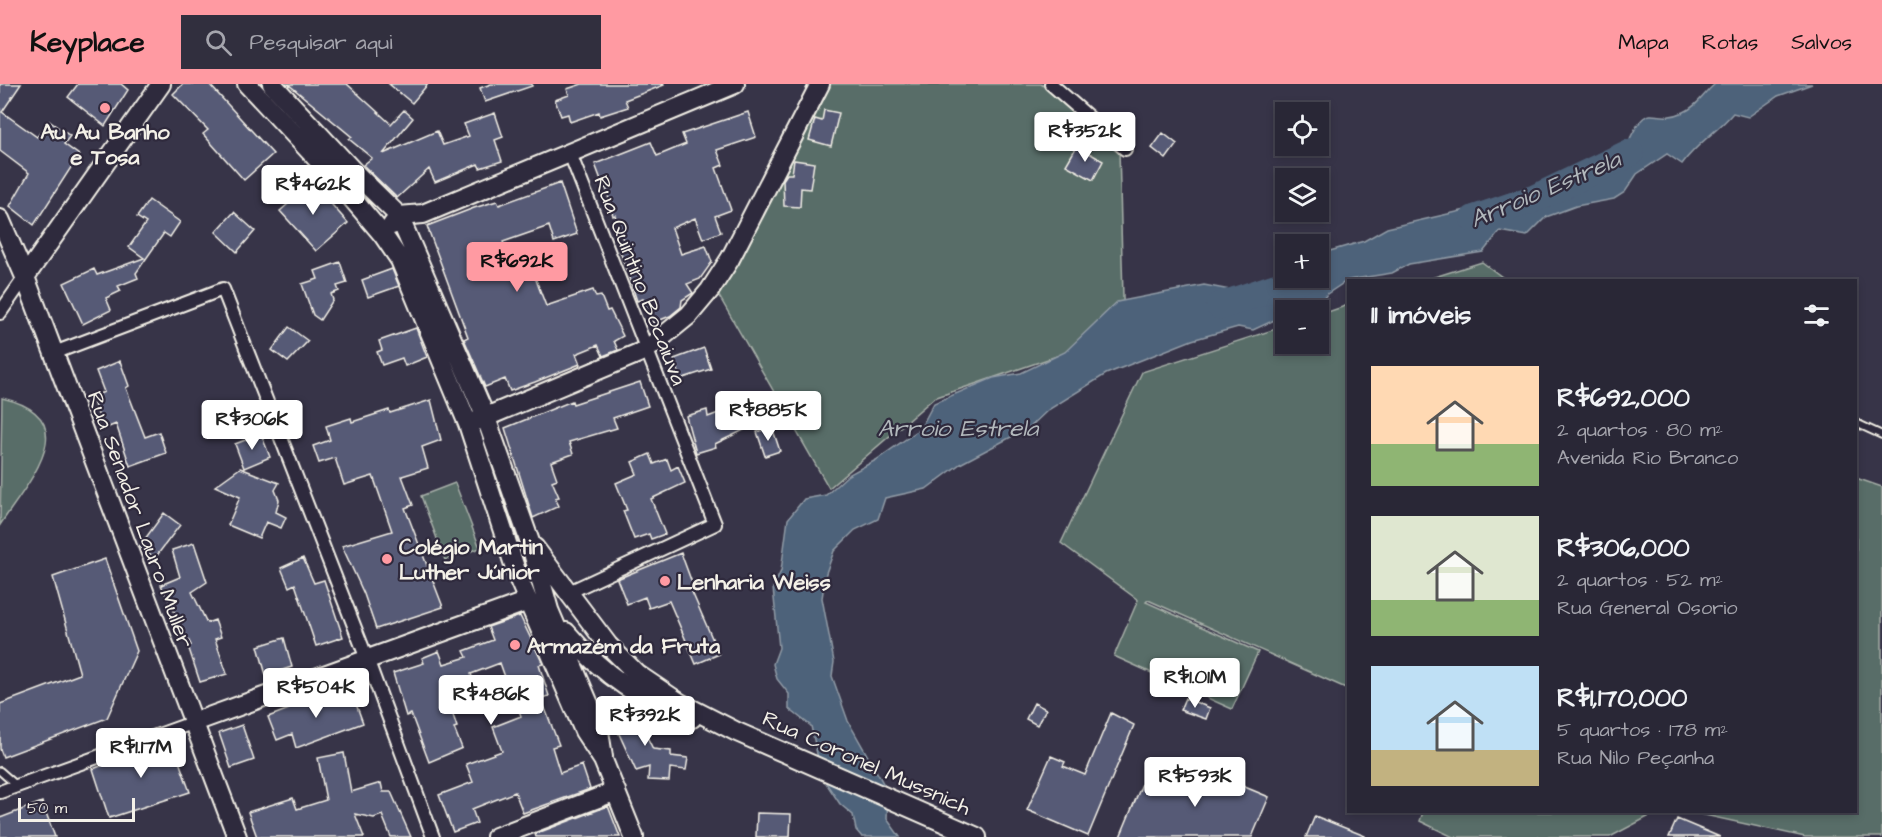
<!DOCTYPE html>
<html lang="pt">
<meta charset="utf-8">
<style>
:root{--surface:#292736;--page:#312f3e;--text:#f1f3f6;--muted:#a5a5ad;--line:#454451;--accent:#ff9aa2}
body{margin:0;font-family:"Architects Daughter",sans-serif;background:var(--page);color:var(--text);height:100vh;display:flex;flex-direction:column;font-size:22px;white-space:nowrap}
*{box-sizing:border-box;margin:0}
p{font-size:20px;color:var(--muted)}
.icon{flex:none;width:33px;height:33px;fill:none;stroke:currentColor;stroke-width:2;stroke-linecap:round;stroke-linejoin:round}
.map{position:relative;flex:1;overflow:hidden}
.drawer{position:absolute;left:1347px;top:195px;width:510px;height:534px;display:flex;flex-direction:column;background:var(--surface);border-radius:0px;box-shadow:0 3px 9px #0003,0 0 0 2px var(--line)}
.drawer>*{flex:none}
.buttons{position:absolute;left:1275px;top:18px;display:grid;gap:12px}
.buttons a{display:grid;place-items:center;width:54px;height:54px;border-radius:0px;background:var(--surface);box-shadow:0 3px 9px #0003,0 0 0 2px var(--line);font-size:30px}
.scale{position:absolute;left:18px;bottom:15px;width:117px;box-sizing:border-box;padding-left:6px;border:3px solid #f4f1e8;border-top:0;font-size:16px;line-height:21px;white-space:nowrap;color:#f4f1e8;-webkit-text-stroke:4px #2f2a3d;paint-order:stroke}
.price{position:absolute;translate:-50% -51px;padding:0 14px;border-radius:6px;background:#fff;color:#222;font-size:20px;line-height:39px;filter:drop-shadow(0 2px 3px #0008)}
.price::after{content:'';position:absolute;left:50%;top:36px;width:18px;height:14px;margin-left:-9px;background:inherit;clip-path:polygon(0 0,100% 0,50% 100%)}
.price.on{background:var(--accent);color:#111}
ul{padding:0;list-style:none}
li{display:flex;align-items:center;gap:18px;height:150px;padding:0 24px}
li span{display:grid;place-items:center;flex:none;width:168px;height:120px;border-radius:0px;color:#555}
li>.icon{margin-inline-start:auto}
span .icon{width:72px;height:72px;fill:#fffc;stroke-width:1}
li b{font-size:26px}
h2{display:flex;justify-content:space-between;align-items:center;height:72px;padding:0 24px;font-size:26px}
header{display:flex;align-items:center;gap:36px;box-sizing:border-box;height:84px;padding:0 30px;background:var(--accent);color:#111}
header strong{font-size:28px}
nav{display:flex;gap:33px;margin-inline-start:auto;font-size:21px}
.search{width:420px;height:54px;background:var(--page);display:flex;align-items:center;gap:15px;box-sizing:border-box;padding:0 21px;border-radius:0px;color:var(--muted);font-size:22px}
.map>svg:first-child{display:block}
.green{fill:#596d67;stroke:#a6afa8;stroke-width:1.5}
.water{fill:#4e627a;stroke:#909ba6;stroke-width:1.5}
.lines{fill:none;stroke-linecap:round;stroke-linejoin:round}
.river{stroke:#4e627a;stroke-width:28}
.building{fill:#575a76;stroke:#f4f1e8;stroke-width:1.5}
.lane-casing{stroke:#f4f1e8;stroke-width:10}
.street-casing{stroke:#f4f1e8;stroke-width:16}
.secondary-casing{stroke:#f4f1e8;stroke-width:22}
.lane{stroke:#2f2a3d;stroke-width:6}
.street{stroke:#2f2a3d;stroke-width:12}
.secondary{stroke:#2f2a3d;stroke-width:18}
.poi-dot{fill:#ff9aa2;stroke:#2f2a3d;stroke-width:2}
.labels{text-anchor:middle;stroke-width:4.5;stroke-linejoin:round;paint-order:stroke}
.poi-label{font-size:22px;font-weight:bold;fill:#f4f1e8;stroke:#2f2a3d;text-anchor:start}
.street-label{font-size:22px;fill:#f4f1e8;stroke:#2f2a3d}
.water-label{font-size:24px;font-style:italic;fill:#b2b8bc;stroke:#2f2a3d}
</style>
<header>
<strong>Keyplace</strong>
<div class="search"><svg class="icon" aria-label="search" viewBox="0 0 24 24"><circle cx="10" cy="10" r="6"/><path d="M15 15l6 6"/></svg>Pesquisar aqui</div>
<nav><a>Mapa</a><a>Rotas</a><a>Salvos</a></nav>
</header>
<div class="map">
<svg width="1882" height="753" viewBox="0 0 1882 753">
<rect width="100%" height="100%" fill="#373448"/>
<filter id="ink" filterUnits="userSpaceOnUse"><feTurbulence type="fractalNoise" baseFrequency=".0167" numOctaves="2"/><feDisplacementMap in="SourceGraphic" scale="12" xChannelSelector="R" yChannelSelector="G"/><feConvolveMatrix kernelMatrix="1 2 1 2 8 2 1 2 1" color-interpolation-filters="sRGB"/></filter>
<g filter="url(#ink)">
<path class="green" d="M824,0H1041L1119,67L1124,249L934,314L829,404L715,205Z
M1482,178L1506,196H1425Z
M1348,221V605L1148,516L1146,518L1258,568L1232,625L1114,572L1138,516L1061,459L1142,288L1285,242L1286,260H1318L1319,231Z
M2,314C88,334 28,398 0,441Z
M1856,394L1882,403V753H1805L1691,728H1856Z
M455,399L480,464L445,476L421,412Z
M1423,728H1657L1610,753H1453L1420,737Z"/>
<path class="water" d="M1715,0H1812L1778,12L1748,33L1733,29C1717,48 1697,59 1682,80L1667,70L1637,90L1625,108L1614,115L1576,122L1546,133L1527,152L1500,147L1483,168L1409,180L1392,189L1348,196L1327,210L1316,224L1286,226L1285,231L1253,246L1238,243L1192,256L1106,290L1048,326L1030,343L960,380L926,405L885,414L878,435L855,446L834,467L826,489L822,514L834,578L832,592L848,637L888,708L887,735L900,753H862L856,746L853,731L840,720L822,693L811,642L789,625V610L777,595L773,580L779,564L773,504L781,487L788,435L804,415L826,411L848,391L876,376L920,345L934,319L993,294L1021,289L1065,268L1117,218L1204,201L1246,209H1268L1285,193L1318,194L1319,174L1330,167L1364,157L1387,144L1483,122L1506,124L1527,120L1541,106L1579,101L1593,89L1604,72L1627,61C1650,10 1651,43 1684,28C1698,22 1704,9 1715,0Z"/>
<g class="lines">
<path class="river" d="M1474,135L1536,114L1630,69
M1220,222L1303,194"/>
</g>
<path class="building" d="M0,0H21L2,28L37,53L49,37L70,52L64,60L79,71L34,141L10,122L29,89L0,67Z
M78,0H121L128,6L105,42L68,13Z
M183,0H209L273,70L244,96L203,50L208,46L173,10Z
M288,0H347L391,40L404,26L413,34L383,70L437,47L443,61L469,52L464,40L495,29L503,53L495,56L502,77L480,84L478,80L435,98L429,85L397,114L363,81L372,74L349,55L352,53Z
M389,0H428L412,19Z
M491,0H532V2L485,18L480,4Z
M582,0H664V1L625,16L628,23L600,32L599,28L570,38L568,30L561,32L555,16L569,11L567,5Z
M824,26L839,29L831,62L809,56L815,35L822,37Z
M748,28L756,53L717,66L723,81L716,84L731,126L715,132L721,148L703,155L695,134L672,144L681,170L706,162L712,178L700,195L687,200L693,209L682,216L681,223L670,232L653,239L643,215L637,217L618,161L624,159L615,131L613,132L606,103L604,104L595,80L651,58L657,72L686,60L682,50Z
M1163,49L1177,60L1166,75L1152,64Z
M1077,62L1103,77L1093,96L1066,81Z
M794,76L814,79L810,105L801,104L800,123L784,122L783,96L787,90H792Z
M310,96L348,139L316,167L280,127L288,120L286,118Z
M560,99L577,150L554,158L549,142L503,158L512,183L542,171L547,183L533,188L546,222L593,206L596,213L601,212L607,227L610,226L623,252L614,257L618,266L603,272L598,261L576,270L580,280L535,298L510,307L505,295L485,303L464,255L468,253L427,142L474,124L497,117L499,121Z
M149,116L180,138L170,153L164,149L136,189L138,194L118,202L121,207L106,214L111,226L83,240L64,199L94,185L97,191L144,174L129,163L146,139L137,133Z
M234,128L255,147L237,168L216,148Z
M340,178L347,199L337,202L339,207L331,210L333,216L320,236L313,231L302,200L318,195L315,187Z
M392,185L399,202L368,213L362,196Z
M289,243L308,257L288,278L272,266Z
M416,244L427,273L405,282L402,274L382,281L377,268L382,266L379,257Z
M704,264L711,285L680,295L674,275Z
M120,277L129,302L126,304L145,353L159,348L166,369L130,382L116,340L104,345L91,313L104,308L96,287Z
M640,298L648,322L613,334L617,344L569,358L573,370L551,378L557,395L552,397L559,413L555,414L559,422L533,434L505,344L572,317L573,320Z
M431,316L441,356L422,363L428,384L402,392L413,421L405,424L443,523L376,545L364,510L342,462L392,447L373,392L344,401L335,374L319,379L313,362L330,356L326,342L351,334L352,338L389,326L390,329Z
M737,322L746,345L715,360L716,363L696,369L686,332L707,326L708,333Z
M772,343L780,367L765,372L757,348Z
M261,350L270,373L244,384L235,360Z
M650,370L654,380L667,375L671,386L678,382L685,399L651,415L665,450L651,455L649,450L634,455L623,427L627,426L616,399L637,390L632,378Z
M240,384L279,399L275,406L279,416L276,428L286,433L281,444L266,438L259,454L228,441L240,413L215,402Z
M164,429L180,441L155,474L139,463Z
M194,459L207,498L192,508L207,539L215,536L221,553L215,555L227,590L200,598L188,562L191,561L161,501L180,493L172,466Z
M681,469L695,507L692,508L719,570L696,580L669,517L649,524L645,513L627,520L617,495Z
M303,474L314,499L324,496L343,553L316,562L295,500L289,503L281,484Z
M105,475L137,567L107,634L3,673L0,665V620L80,590L53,493Z
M520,532L543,580L539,581L549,612L541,614L559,661L552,663L560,689L582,681L590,705L523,729L515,708L472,725L477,739L453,748L439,711L473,698L466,680L502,667L493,643L521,632L507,592L505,593L500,579L471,590L476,606L448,616L457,643L454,644L462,664L429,678L411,630L406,632L393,589L424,579L422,574L439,567L444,580L467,573L464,567L493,556L488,543Z
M284,554L292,583L266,591L258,562Z
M352,609L363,639L296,664L292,650L277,656L268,633L289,625L288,620L305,615L307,619L332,612L334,616Z
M1185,614L1210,624L1206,635L1180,626Z
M1034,619L1046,625L1037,641L1026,635Z
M631,620L653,665L671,667V672L688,674L686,686L670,684L669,697L648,696L649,683L636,687L610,630Z
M1111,629L1134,641L1088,752L1027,726L1051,672L1065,678L1063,682L1085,691Z
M242,641L254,676L231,684L219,649Z
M171,655L190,708L109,734L93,685Z
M344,669L351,708L381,699L383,708H391L411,753H391L382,731L374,734L355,730L364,753H257L248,728L293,714L297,725L326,716L318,674Z
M1194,682L1269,713L1252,753H1120L1147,688L1185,704Z
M42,718L55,753H0V734Z
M608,722L620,753H536L535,750Z
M757,729L791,730L790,753H756Z
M1315,732L1365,752V753H1306Z
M1677,735L1720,753H1669Z"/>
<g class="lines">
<defs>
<path id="lane" d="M1856,339L1882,351
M0,687L16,701"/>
<path id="street" d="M1051,0L1125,65
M0,229L25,193
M54,269L223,205L367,575L433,753
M569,508L715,440L569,67
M0,708L192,639"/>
<path id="secondary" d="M247,0L333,92L383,151L400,176L468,340L519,496L584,647L603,676L634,753
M272,0L354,88L399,132L486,334L530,458L549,526L598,641L603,673
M0,135L25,193L237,753
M392,141L399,132L423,130L735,0
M25,193L161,0
M474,338L646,266L689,231L710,206L730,175L820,0
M535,464L608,561L637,590L680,619L737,648L977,753
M566,548C600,588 642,619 692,634
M192,639L528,517
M496,753L616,707"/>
</defs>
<use href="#lane" class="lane-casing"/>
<use href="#street" class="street-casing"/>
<use href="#secondary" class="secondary-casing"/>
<use href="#lane" class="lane"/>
<use href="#street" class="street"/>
<use href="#secondary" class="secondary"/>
</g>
</g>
<g class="poi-dot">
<circle cx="105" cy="24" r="6"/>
<circle cx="387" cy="475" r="6"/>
<circle cx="665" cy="497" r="6"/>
<circle cx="515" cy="561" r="6"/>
</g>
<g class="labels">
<g class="poi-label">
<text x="105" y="55" text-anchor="middle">Au Au Banho<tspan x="105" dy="25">e Tosa</tspan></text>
<text x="399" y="470">Colégio Martin<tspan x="399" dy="25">Luther Júnior</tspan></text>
<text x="677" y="505">Lenharia Weiss</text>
<text x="527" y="569">Armazém da Fruta</text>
</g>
<g class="street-label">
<text transform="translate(641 196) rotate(69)" y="8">Rua Quintino Bocaiuva</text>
<text transform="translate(141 435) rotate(70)" y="8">Rua Senador Lauro Muller</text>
<text transform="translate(867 678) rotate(24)" y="8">Rua Coronel Mussnich</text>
</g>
<g class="water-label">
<text transform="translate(1545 105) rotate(-23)" y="8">Arroio Estrela</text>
<text x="958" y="352">Arroio Estrela</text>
</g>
</g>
</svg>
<div class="buttons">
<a><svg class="icon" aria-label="locate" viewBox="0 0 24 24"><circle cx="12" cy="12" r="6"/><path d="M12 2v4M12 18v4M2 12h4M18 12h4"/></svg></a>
<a><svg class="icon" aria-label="layers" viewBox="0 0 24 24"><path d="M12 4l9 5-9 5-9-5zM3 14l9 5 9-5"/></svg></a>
<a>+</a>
<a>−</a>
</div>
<div class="scale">50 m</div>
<b class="price" style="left:1085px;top:79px">R$352K</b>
<b class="price" style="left:313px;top:132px">R$462K</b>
<b class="price on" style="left:517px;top:209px">R$692K</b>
<b class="price" style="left:768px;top:358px">R$885K</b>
<b class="price" style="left:252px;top:367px">R$306K</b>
<b class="price" style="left:1195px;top:625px">R$1.01M</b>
<b class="price" style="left:316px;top:635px">R$504K</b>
<b class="price" style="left:491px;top:642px">R$486K</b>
<b class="price" style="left:645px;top:663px">R$392K</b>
<b class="price" style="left:141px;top:695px">R$1.17M</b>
<b class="price" style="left:1195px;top:724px">R$593K</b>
<section class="drawer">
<h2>11 imóveis<svg class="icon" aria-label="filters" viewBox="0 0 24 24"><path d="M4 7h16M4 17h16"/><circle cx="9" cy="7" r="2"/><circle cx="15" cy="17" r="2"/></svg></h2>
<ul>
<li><span style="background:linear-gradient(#ffd9b3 65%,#8fb573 0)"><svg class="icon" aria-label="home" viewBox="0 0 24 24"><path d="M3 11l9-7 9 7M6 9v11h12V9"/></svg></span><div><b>R$692,000</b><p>2 quartos · 80 m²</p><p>Avenida Rio Branco</p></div></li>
<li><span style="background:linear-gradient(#dfe7d0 70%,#8fb573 0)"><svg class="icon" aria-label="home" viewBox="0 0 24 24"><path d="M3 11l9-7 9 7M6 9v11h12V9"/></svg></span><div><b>R$306,000</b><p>2 quartos · 52 m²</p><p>Rua General Osorio</p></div></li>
<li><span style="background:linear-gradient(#bfe0f5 70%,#c2b280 0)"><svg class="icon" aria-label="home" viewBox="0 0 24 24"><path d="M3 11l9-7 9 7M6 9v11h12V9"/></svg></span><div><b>R$1,170,000</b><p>5 quartos · 178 m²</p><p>Rua Nilo Peçanha</p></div></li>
</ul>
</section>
</div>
